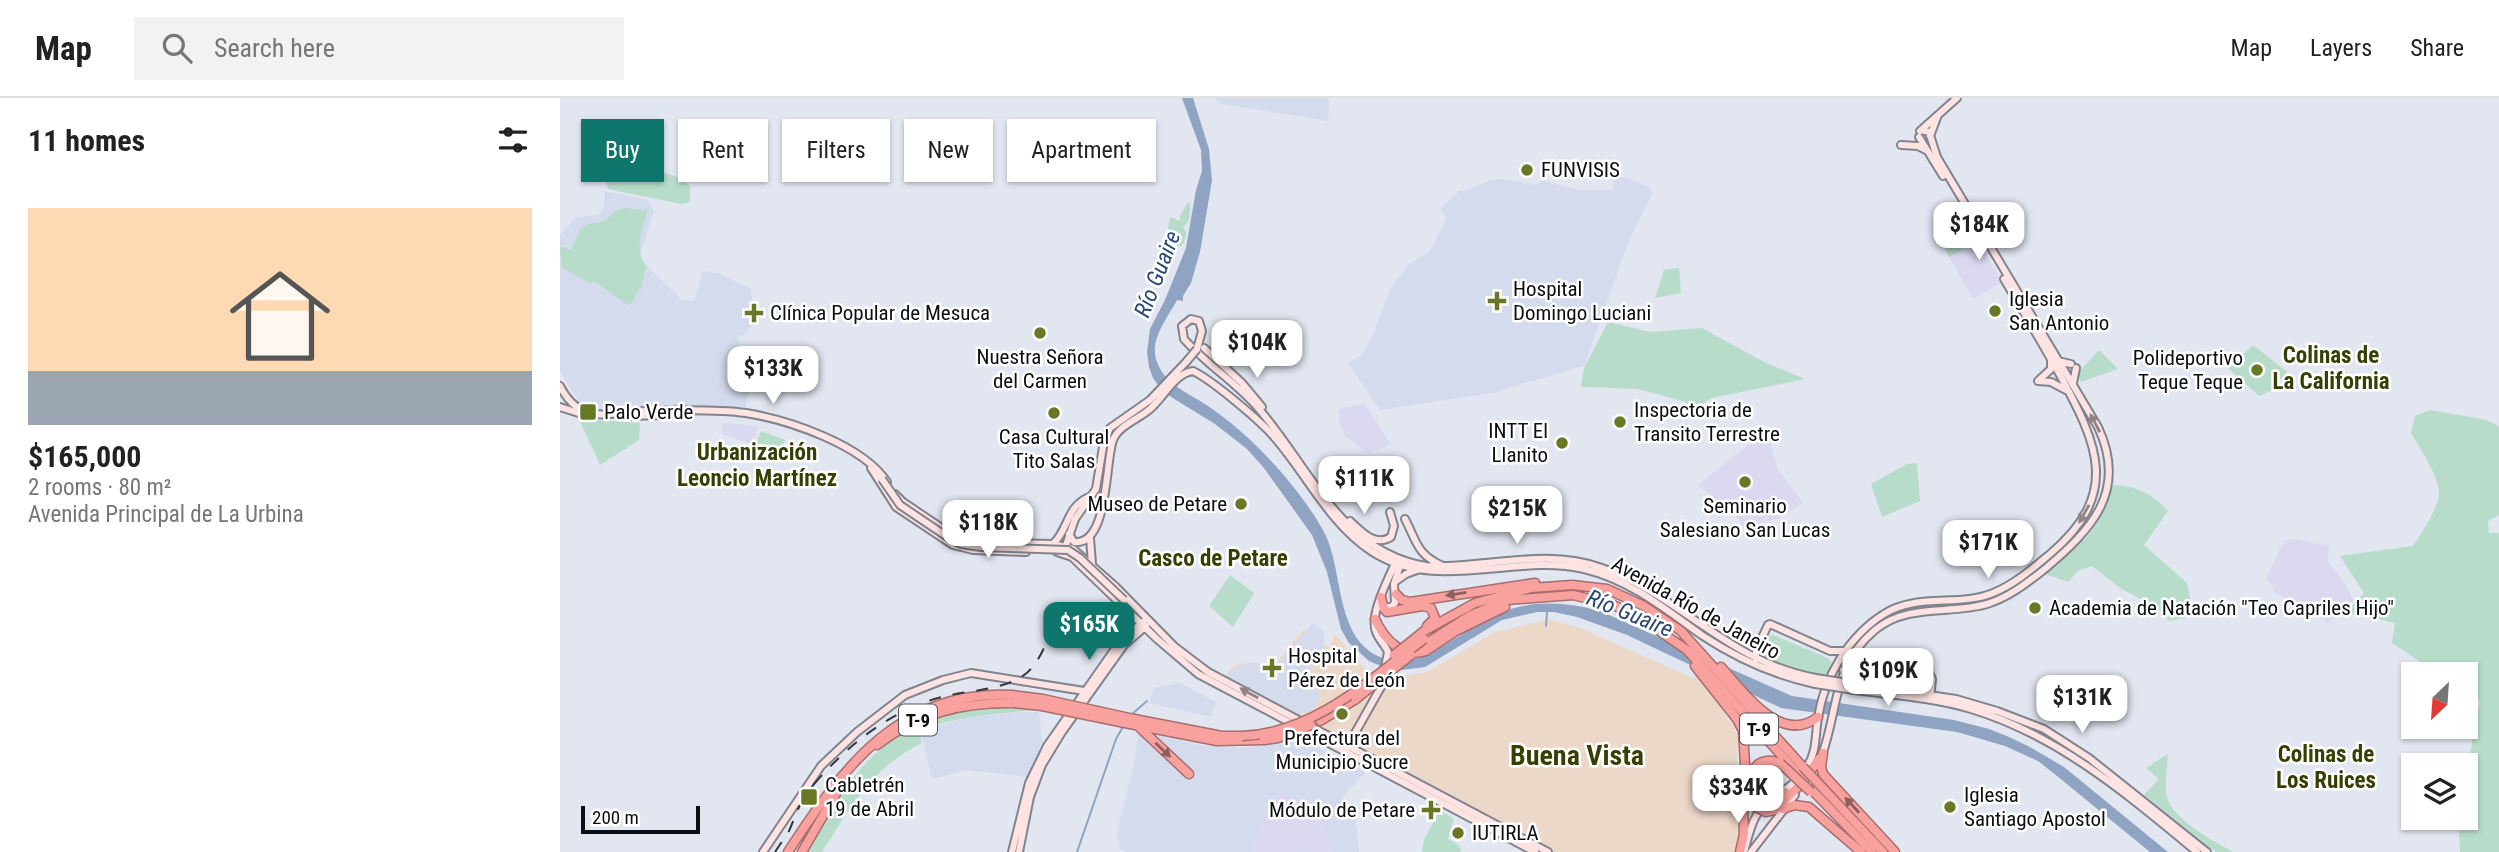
<!DOCTYPE html>
<meta charset="utf-8">
<style>
:root{--surface:#fff;--page:#f2f2f2;--text:#222;--muted:#767676;--line:#e0e0e0;--accent:#0f766e}
body{margin:0;font-family:"Roboto Condensed",sans-serif;background:var(--page);color:var(--text);height:100vh;display:flex;flex-direction:column;font-size:26px;white-space:nowrap}
*{box-sizing:border-box;margin:0}
p{font-size:23px;color:var(--muted)}
.icon{flex:none;width:38px;height:38px;fill:none;stroke:currentColor;stroke-width:2;stroke-linecap:round;stroke-linejoin:round}
.map{position:relative;flex:1;overflow:hidden}
.side{display:flex;flex-direction:column;background:var(--surface);width:560px}
.side>*{flex:none}
.hud{position:absolute;left:21px;top:21px;width:665px;height:63px;display:flex;gap:14px}
.needle{width:46px;rotate:205deg}
.tools{position:absolute;left:1841px;top:564px;display:grid;gap:14px}
.tools a{display:grid;place-items:center;width:77px;height:77px;border-radius:0px;background:var(--surface);box-shadow:0 2px 5px #0004;font-size:35px}
.scale{position:absolute;left:21px;bottom:18px;width:119px;box-sizing:border-box;padding-left:7px;border:4px solid #0d0e12;border-top:0;font-size:19px;line-height:24px;white-space:nowrap;color:#0d0e12;-webkit-text-stroke:5px #fff;paint-order:stroke}
.price{position:absolute;translate:-50% -60px;padding:0 16px;border-radius:14px;background:#fff;color:#222;font-size:23px;line-height:46px;filter:drop-shadow(0 2px 4px #0008)}
.price::after{content:'';position:absolute;left:50%;top:42px;width:21px;height:16px;margin-left:-10px;background:inherit;clip-path:polygon(0 0,100% 0,50% 100%)}
.price.selected{background:var(--accent);color:#fff}
ul{padding:0;list-style:none}
li{display:grid;align-content:center;gap:14px;height:371px;padding:0 28px}
li+li{border-top:2px solid var(--line)}
li span{display:grid;place-items:center;height:217px;border-radius:0px;color:#555}
li>.icon{margin-inline-start:auto}
span .icon{width:126px;height:126px;fill:#fffc;stroke-width:1}
li b{font-size:30px}
h2{display:flex;justify-content:space-between;align-items:center;height:84px;padding:0 28px;font-size:30px}
.chip{padding:0 24px;border-radius:0px;background:var(--surface);box-shadow:0 2px 5px #0004;font-size:24px;line-height:63px}
.chip.selected{background:var(--accent);color:#fff}
header{display:flex;align-items:center;gap:42px;box-sizing:border-box;height:98px;padding:0 35px;background:var(--surface);border-bottom:2px solid var(--line)}
header strong{font-size:33px}
nav{display:flex;gap:38px;margin-inline-start:auto;font-size:24px}
.search{width:490px;height:63px;background:var(--page);display:flex;align-items:center;gap:18px;box-sizing:border-box;padding:0 24px;border-radius:0px;color:var(--muted);font-size:26px}
main{display:flex;flex:1;min-height:0}
.map>svg:first-child{display:block}
.commercial{fill:#ecd8c9}
.built{fill:#d3dbec}
.education{fill:#dbd9ef}
.green{fill:#b7dcca}
.water{fill:#8fa4c3}
.lines{fill:none;stroke-linecap:round;stroke-linejoin:round}
.stream{stroke:#8fa4c3;stroke-width:2}
.secondary-casing{stroke:#80848e;stroke-width:10}
.highway-casing{stroke:#a66e6d;stroke-width:11}
.secondary{stroke:#fde3e2;stroke-width:6}
.highway{stroke:#f8a19e;stroke-width:8}
.tram{stroke:#34363b;stroke-width:2}
.rail{stroke:#34363b;stroke-width:2;stroke-dasharray:12 12;stroke-linecap:butt}
.secondary-bridge-casing{stroke:#80848e;stroke-width:10;stroke-linecap:butt}
.highway-bridge-casing{stroke:#a66e6d;stroke-width:11;stroke-linecap:butt}
.secondary-bridge{stroke:#fde3e2;stroke-width:6}
.highway-bridge{stroke:#f8a19e;stroke-width:8}
.oneway{fill:#918384}
.oneway2{fill:#8e5f5f}
.poi-dot{fill:#687826;stroke:#fff;stroke-width:2.5}
.labels{text-anchor:middle;stroke-width:5;stroke-linejoin:round;paint-order:stroke}
.shield{fill:#fff;stroke:#565659;stroke-width:2}
.shield-label{font-size:19px;font-weight:bold;fill:#0d0e12}
.poi-label{font-size:21px;fill:#0d0e12;stroke:#fff;text-anchor:start}
.street-label{font-size:21px;fill:#0d0e12;stroke:#fff}
.water-label{font-size:23px;font-style:italic;fill:#2b4873;stroke:#fff}
.neighbourhood-label{font-size:23px;font-weight:bold;fill:#364003;stroke:#fff}
.district-label{font-size:28px;font-weight:bold;fill:#364003;stroke:#fff}
</style>
<header>
<strong>Map</strong>
<div class="search"><svg class="icon" aria-label="search" viewBox="0 0 24 24"><circle cx="10" cy="10" r="6"/><path d="M15 15l6 6"/></svg>Search here</div>
<nav><a>Map</a><a>Layers</a><a>Share</a></nav>
</header>
<main>
<section class="side">
<h2>11 homes<svg class="icon" aria-label="filters" viewBox="0 0 24 24"><path d="M4 7h16M4 17h16"/><circle cx="9" cy="7" r="2"/><circle cx="15" cy="17" r="2"/></svg></h2>
<ul>
<li><span style="background:linear-gradient(#ffd9b3 75%,#9aa5b1 0)"><svg class="icon" aria-label="home" viewBox="0 0 24 24"><path d="M3 11l9-7 9 7M6 9v11h12V9"/></svg></span><div><b>$165,000</b><p>2 rooms · 80 m²</p><p>Avenida Principal de La Urbina</p></div></li>
</ul>
</section>
<div class="map">
<svg width="1939" height="754" viewBox="0 0 1939 754">
<rect width="100%" height="100%" fill="#e1e6f1"/>
<path class="commercial" d="M988,521L1020,530L1133,580L1136,576L1173,627L1179,643L1177,651V673L1182,731L1177,754H989L664,581L670,571L676,567L691,564L710,566L718,563L744,531L770,550L775,536L805,571L816,578L827,580L867,574L933,535Z"/>
<path class="built" d="M654,0H769L768,23L662,6Z
M1056,78L1071,81L1090,90L1092,96L1069,142L1024,268L932,295L820,312L788,265L802,257L813,237L830,191L848,167L870,153L887,120L880,111L899,93H904L932,82L946,81L976,87L984,83L1017,92H1052Z
M45,93L88,102L94,113L79,160L122,202L134,203L143,173L160,176L191,191V196L198,219L185,236L177,240L186,260L195,273L184,312L35,316L22,309L17,301L0,273V137L16,119L39,117L44,109Z
M753,525L763,533L764,541L763,552L750,572L760,599L752,612L739,616L667,579L671,572L686,565L718,566Z
M620,585L656,604L651,619L589,605L594,590Z
M462,614H479L482,644L467,679L408,672L372,681L361,635L380,627L411,619Z
M722,631L806,674L783,698L796,724L799,754H566L560,750L557,735L573,671L579,633L644,648L684,650L714,645Z"/>
<path class="education" d="M1418,143L1442,184L1413,201L1389,159Z
M804,305L830,345L825,349L807,355L785,338L780,326L779,311Z
M162,325L199,328L193,347L162,336Z
M1199,338L1208,340L1218,371L1243,405L1217,421L1183,429L1177,419L1138,387Z
M1733,441L1770,448L1768,454V464L1784,484L1794,503L1784,508L1769,525L1714,494L1712,486L1706,481L1724,443Z
M717,692L760,712L772,754H752L744,750L742,754H690Z"/>
<path class="green" d="M62,55C73,57 79,63 88,68C104,76 116,75 130,88V104L122,106L48,91C44,80 44,66 53,57Z
M627,105H630C630,112 631,126 623,128L626,135L624,145L621,148L615,147L611,141V133L608,130L610,119L620,123V118Z
M88,109C83,130 73,150 86,168L81,191L76,195L73,204L68,207L34,183L30,185L2,170L0,150L3,149L26,158L11,151L21,130L28,126L45,123L55,113L66,110L84,113Z
M1400,113L1418,143L1389,159L1372,129Z
M1119,170L1121,195L1095,200L1104,172Z
M1048,224L1090,234L1142,230L1204,264L1245,281L1152,300L1131,312L1126,304L1078,291L1021,289L1024,270Z
M1693,247L1727,274L1710,293L1699,298L1668,270Z
M1539,252L1558,271L1521,284L1517,276Z
M1870,312L1927,322L1939,329V417L1928,423L1929,435H1939V754H1900L1898,719H1906V679L1920,603L1906,593V576H1879L1832,545L1835,525L1786,514L1804,495L1780,458L1853,448C1861,436 1880,408 1879,394C1879,380 1859,348 1851,335L1855,318Z
M19,321L80,325L79,342L40,367Z
M201,333L225,342L217,362L193,353Z
M1357,365L1360,403L1322,419L1311,386L1347,366Z
M1552,387C1576,388 1592,395 1608,413L1584,447L1627,485L1632,509L1625,520L1609,523L1598,510L1560,490L1532,468L1518,473L1508,484L1485,476C1522,446 1538,436 1552,387Z
M670,477L694,495L673,529L649,508Z
M1211,536L1268,560L1273,566L1269,579L1222,571L1204,560L1203,551Z
M427,609H450L474,612C435,617 396,617 359,634L362,645C310,671 292,708 262,754H245C297,667 320,627 427,609Z
M1608,656C1607,669 1604,686 1607,699C1612,721 1655,744 1673,754H1656L1584,697L1599,681L1586,670Z
M880,712L894,721L888,741L899,747L901,754H862L864,742Z"/>
<path class="water" d="M622,0H633L649,51L652,82L640,154L631,185L623,198V203L617,202C608,219 590,241 596,261C603,285 626,294 645,306C657,314 669,323 679,332C708,356 750,405 766,438C784,477 775,546 826,561C865,572 906,528 941,514C973,502 1007,504 1040,513L1232,598L1394,622L1429,631L1449,639L1468,648L1504,669L1608,754H1590L1497,678L1478,663L1445,648L1397,634L1221,610L1067,537L1017,519L994,514H977L942,522L865,569L833,573L809,563L789,545L781,531L767,474L752,437L704,370L687,351L655,326L603,294L593,280L589,269L587,254L590,231L605,202L626,150L636,92L642,73L641,52Z"/>
<g class="lines">
<path class="stream" d="M986,528L987,514
M571,617L587,603
M517,754L556,641L564,627"/>
<defs>
<path id="secondary" d="M1360,33L1397,0
M1370,38L1378,17
M1359,39L1383,78
M1341,47L1358,48L1366,52
M644,250L682,285L702,309
M637,251L642,233L639,223L631,221L622,228L624,241C647,267 677,285 699,311C750,370 781,454 866,468C925,471 984,449 1042,470C1121,498 1168,564 1256,580
M1498,263L1511,266
M1479,282L1491,271V263
M1478,283L1491,284L1506,292
M1513,285L1516,270
M0,288C6,300 13,309 26,314C42,320 67,313 84,313C114,312 157,311 186,315C229,322 303,347 327,384
M0,309L25,317
M67,318L105,317
M311,370L336,409L393,447L413,452L466,454
M335,396L343,404L398,441L405,444L493,446L513,451L556,489L615,549L648,574L988,754
M845,421C857,444 857,457 883,468
M790,423C802,434 815,449 831,439L834,428L830,414
M509,436L514,444C549,448 545,364 553,342C559,327 579,321 590,311C604,299 615,275 633,273C652,282 702,324 715,340C747,377 769,425 811,453C876,496 953,455 1024,471C1070,482 1105,511 1143,538C1178,561 1214,577 1255,586
M530,440L532,466
M493,446C509,431 506,409 529,399
M504,453L515,421L536,391L544,343L550,330L590,302L627,263
M497,454L512,459L597,541L638,576L975,754
M836,483L846,476L857,472
M820,509H831L835,505L834,486L841,464
M562,541L566,525V510
M1298,550L1297,564C1321,587 1343,562 1367,571L1372,581L1370,601
M1196,562V552L1208,527L1210,526L1270,553H1284
M1283,572L1295,570L1305,573
M1356,572L1366,577L1368,590
M1294,586L1396,601L1437,613L1484,631L1529,660L1647,754
M1294,592C1333,597 1374,600 1411,611C1498,637 1568,697 1637,754
M786,651L821,589L828,554C825,547 819,542 816,534C809,516 829,480 836,463
M1262,657C1279,610 1272,568 1315,532C1348,505 1389,517 1427,506C1450,499 1468,484 1486,470C1532,431 1568,393 1538,329L1377,59L1369,34L1361,32
M203,754L261,668L297,634L345,597L383,582L411,575L524,593
M452,754L469,685L487,648L561,542L583,524
M459,754L470,699L482,667L502,634L564,547L586,528
M1184,754C1188,740 1192,720 1202,710C1218,695 1237,687 1248,667C1257,652 1255,637 1258,620C1264,579 1289,538 1324,516C1357,495 1399,509 1433,495C1455,486 1472,471 1490,456C1561,396 1538,347 1500,277C1482,245 1463,213 1444,181
M1191,754L1235,697"/>
<path id="highway" d="M836,496L842,502L850,504L975,485
M821,499L824,511L827,514L862,508L871,510L875,520L867,528
M815,521C824,541 842,561 866,553L896,533L945,509
M864,533L915,505L971,490L1012,487L1047,491L1084,508L1121,533L1243,669
M865,546L909,518L947,502L1013,497L1051,506L1079,519L1127,552L1239,677
M1135,568L1177,621L1183,633L1187,699L1190,706
M1161,569C1184,594 1221,648 1258,619
M574,621L662,638H682
M760,623L796,601
M570,626L657,643L704,642
M580,630L629,676
M317,647C358,615 403,604 454,605
M1263,655L1261,669L1263,676L1335,754
M1220,665C1190,654 1183,689 1207,694C1213,695 1219,694 1225,694
M1258,685L1323,754
M1252,692L1312,754
M1217,710L1240,687L1260,660
M1223,711L1234,707L1249,709L1301,754
M228,754C283,669 340,591 452,597
M242,754L282,685
M1180,754L1184,736L1182,680"/>
</defs>
<use href="#secondary" class="secondary-casing"/>
<use href="#highway" class="highway-casing"/>
<use href="#secondary" class="secondary"/>
<use href="#highway" class="highway"/>
<path class="tram" d="M239,709L254,686"/>
<path class="rail" d="M254,686C289,646 333,610 386,598C411,592 443,592 464,577C480,566 488,540 496,522
M215,754L229,733L239,709"/>
<defs>
<path id="secondary-bridge" d="M627,263L637,251
M322,381L340,407L392,442L401,446L421,449L508,452L520,460L564,502
M1256,580L1294,586
M1255,586L1294,592"/>
<path id="highway-bridge" d="M834,557L864,533
M452,597L483,601L574,621
M796,601L851,557
M454,605L482,608L570,626
M682,638C755,635 809,582 864,541
M704,642L718,640L751,627
M1220,665L1251,694
M1243,669L1258,685
M1190,706L1206,714L1215,712"/>
</defs>
<use href="#secondary-bridge" class="secondary-bridge-casing"/>
<use href="#highway-bridge" class="highway-bridge-casing"/>
<use href="#secondary-bridge" class="secondary-bridge"/>
<use href="#highway-bridge" class="highway-bridge"/>
</g>
<defs><path id="oneway-solid" d="M-6-.8H1V-3.2L6.5 0L1 3.2V.8H-6Z" transform="scale(1.75)"/></defs>
<g class="oneway">
<use href="#oneway-solid" transform="translate(1535 325) rotate(-118)"/>
<use href="#oneway-solid" transform="translate(1524 416) rotate(119)"/>
<use href="#oneway-solid" transform="translate(689 595) rotate(-151)"/>
</g>
<g class="oneway2">
<use href="#oneway-solid" transform="translate(896 496) rotate(171)"/>
<use href="#oneway-solid" transform="translate(603 652) rotate(43)"/>
<use href="#oneway-solid" transform="translate(1292 707) rotate(-133)"/>
</g>
<g class="poi-dot">
<circle cx="967" cy="72" r="7"/>
<path d="M933.5 192.5h7v7h7v7h-7v7h-7v-7h-7v-7h7z"/>
<circle cx="1435" cy="213" r="7"/>
<path d="M190.5 204.5h7v7h7v7h-7v7h-7v-7h-7v-7h7z"/>
<circle cx="480" cy="235" r="7"/>
<circle cx="1697" cy="272" r="7"/>
<rect x="19" y="305" width="18" height="18" rx="3.5"/>
<circle cx="494" cy="315" r="7"/>
<circle cx="1060" cy="324" r="7"/>
<circle cx="1002" cy="345" r="7"/>
<circle cx="1185" cy="384" r="7"/>
<circle cx="681" cy="406" r="7"/>
<circle cx="1475" cy="510" r="7"/>
<path d="M708.5 559.5h7v7h7v7h-7v7h-7v-7h-7v-7h7z"/>
<circle cx="782" cy="616" r="7"/>
<rect x="240" y="690" width="18" height="18" rx="3.5"/>
<circle cx="1390" cy="709" r="7"/>
<path d="M867.5 701.5h7v7h7v7h-7v7h-7v-7h-7v-7h7z"/>
<circle cx="898" cy="735" r="7"/>
</g>
<g class="labels">
<g class="shield">
<rect x="339" y="606.5" width="38" height="31" rx="5"/>
<rect x="1180" y="615.5" width="38" height="31" rx="5"/>
</g>
<g class="shield-label">
<text x="358" y="629">T-9</text>
<text x="1199" y="638">T-9</text>
</g>
<g class="poi-label">
<text x="981" y="79">FUNVISIS</text>
<text x="953" y="198">Hospital<tspan x="953" dy="24">Domingo Luciani</tspan></text>
<text x="1449" y="208">Iglesia<tspan x="1449" dy="24">San Antonio</tspan></text>
<text x="210" y="222">Clínica Popular de Mesuca</text>
<text x="480" y="266" text-anchor="middle">Nuestra Señora<tspan x="480" dy="24">del Carmen</tspan></text>
<text x="1683" y="267" text-anchor="end">Polideportivo<tspan x="1683" dy="24">Teque Teque</tspan></text>
<text x="1074" y="319">Inspectoria de<tspan x="1074" dy="24">Transito Terrestre</tspan></text>
<text x="44" y="321">Palo Verde</text>
<text x="988" y="340" text-anchor="end">INTT El<tspan x="988" dy="24">Llanito</tspan></text>
<text x="494" y="346" text-anchor="middle">Casa Cultural<tspan x="494" dy="24">Tito Salas</tspan></text>
<text x="667" y="413" text-anchor="end">Museo de Petare</text>
<text x="1185" y="415" text-anchor="middle">Seminario<tspan x="1185" dy="24">Salesiano San Lucas</tspan></text>
<text x="1489" y="517">Academia de Natación "Teo Capriles Hijo"</text>
<text x="728" y="565">Hospital<tspan x="728" dy="24">Pérez de León</tspan></text>
<text x="782" y="647" text-anchor="middle">Prefectura del<tspan x="782" dy="24">Municipio Sucre</tspan></text>
<text x="265" y="694">Cabletrén<tspan x="265" dy="24">19 de Abril</tspan></text>
<text x="1404" y="704">Iglesia<tspan x="1404" dy="24">Santiago Apostol</tspan></text>
<text x="855" y="719" text-anchor="end">Módulo de Petare</text>
<text x="912" y="742">IUTIRLA</text>
</g>
<g class="street-label">
<text transform="translate(1136 510) rotate(29)" y="7">Avenida Río de Janeiro</text>
</g>
<g class="water-label">
<text transform="translate(597 176) rotate(-69)" y="8">Río Guaire</text>
<text transform="translate(1070 515) rotate(22)" y="8">Río Guaire</text>
</g>
<g class="neighbourhood-label">
<text x="1771" y="265">Colinas de<tspan x="1771" dy="26">La California</tspan></text>
<text x="197" y="362">Urbanización<tspan x="197" dy="26">Leoncio Martínez</tspan></text>
<text x="653" y="468">Casco de Petare</text>
<text x="1766" y="664">Colinas de<tspan x="1766" dy="26">Los Ruices</tspan></text>
</g>
<g class="district-label">
<text x="1017" y="667">Buena Vista</text>
</g>
</g>
</svg>
<div class="tools">
<a><svg class="needle" viewBox="-14 -14 28 28"><path d="M0-13l5 13h-10z" fill="#e53935"/><path d="M0 13l5-13h-10z" fill="#767676"/></svg></a>
<a><svg class="icon" aria-label="layers" viewBox="0 0 24 24"><path d="M12 4l9 5-9 5-9-5zM3 14l9 5 9-5"/></svg></a>
</div>
<div class="scale">200 m</div>
<b class="price" style="left:1419px;top:164px">$184K</b>
<b class="price" style="left:697px;top:282px">$104K</b>
<b class="price" style="left:213px;top:308px">$133K</b>
<b class="price" style="left:804px;top:418px">$111K</b>
<b class="price" style="left:957px;top:448px">$215K</b>
<b class="price" style="left:428px;top:462px">$118K</b>
<b class="price" style="left:1428px;top:482px">$171K</b>
<b class="price selected" style="left:529px;top:564px">$165K</b>
<b class="price" style="left:1328px;top:610px">$109K</b>
<b class="price" style="left:1522px;top:637px">$131K</b>
<b class="price" style="left:1178px;top:727px">$334K</b>
<div class="hud">
<a class="chip selected">Buy</a>
<a class="chip">Rent</a>
<a class="chip">Filters</a>
<a class="chip">New</a>
<a class="chip">Apartment</a>
</div>
</div>
</main>
